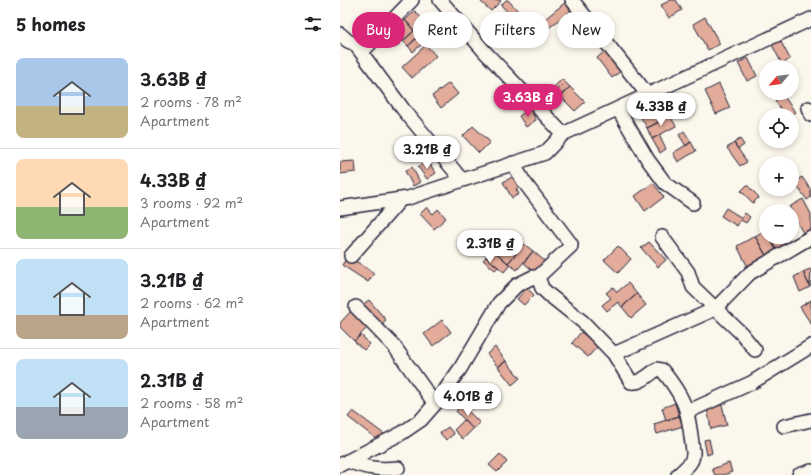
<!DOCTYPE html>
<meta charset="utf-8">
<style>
:root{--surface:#fff;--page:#f6f6f6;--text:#202124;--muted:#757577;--line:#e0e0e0;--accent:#db2777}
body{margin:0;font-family:"Playpen Sans",sans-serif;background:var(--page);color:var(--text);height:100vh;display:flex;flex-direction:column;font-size:15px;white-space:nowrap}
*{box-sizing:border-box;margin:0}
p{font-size:13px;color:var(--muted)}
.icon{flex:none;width:22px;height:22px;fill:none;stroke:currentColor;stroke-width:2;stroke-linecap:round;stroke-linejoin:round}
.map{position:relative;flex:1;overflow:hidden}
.panel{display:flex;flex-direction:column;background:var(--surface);width:340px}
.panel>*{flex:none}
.guide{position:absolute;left:12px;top:12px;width:380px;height:36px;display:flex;gap:8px}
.needle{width:26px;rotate:241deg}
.fabs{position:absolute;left:419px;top:60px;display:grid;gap:8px}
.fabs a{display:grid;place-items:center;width:40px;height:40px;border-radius:50%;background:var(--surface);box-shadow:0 2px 6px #0003;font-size:20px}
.price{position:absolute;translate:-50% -34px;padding:0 9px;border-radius:14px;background:#fff;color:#222;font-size:13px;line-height:26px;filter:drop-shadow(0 1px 2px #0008)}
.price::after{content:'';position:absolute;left:50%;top:24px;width:12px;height:9px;margin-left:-6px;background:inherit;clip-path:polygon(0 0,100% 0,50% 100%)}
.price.on{background:var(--accent);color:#fff}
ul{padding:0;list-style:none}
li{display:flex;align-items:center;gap:12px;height:100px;padding:0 16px}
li+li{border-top:1px solid var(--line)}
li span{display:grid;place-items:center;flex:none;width:112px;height:80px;border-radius:8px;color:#555}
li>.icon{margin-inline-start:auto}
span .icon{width:48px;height:48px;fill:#fffc;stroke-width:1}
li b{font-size:17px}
h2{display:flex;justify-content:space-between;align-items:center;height:48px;padding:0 16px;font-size:17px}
.chip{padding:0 14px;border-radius:18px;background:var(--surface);box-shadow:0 2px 6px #0003;font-size:14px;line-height:36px}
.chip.on{background:var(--accent);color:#fff}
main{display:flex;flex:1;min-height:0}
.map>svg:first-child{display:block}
.building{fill:#e2ab9a;stroke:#22223b}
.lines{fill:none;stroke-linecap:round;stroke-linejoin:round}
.minor-casing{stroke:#22223b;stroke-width:16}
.minor{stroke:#fbf7ec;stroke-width:13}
</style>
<main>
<section class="panel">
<h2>5 homes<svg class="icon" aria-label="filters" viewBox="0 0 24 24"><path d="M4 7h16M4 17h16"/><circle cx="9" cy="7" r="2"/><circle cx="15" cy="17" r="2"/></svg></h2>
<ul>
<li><span style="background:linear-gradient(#a9c7e8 60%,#c2b280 0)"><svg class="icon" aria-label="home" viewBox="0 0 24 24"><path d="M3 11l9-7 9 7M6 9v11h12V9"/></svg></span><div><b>3.63B ₫</b><p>2 rooms · 78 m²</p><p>Apartment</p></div></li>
<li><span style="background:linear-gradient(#ffd9b3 60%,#8fb573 0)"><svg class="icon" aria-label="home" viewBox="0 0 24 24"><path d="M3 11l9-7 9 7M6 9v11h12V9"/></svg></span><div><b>4.33B ₫</b><p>3 rooms · 92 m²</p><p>Apartment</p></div></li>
<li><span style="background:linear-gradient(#bfe0f5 70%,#b9a48a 0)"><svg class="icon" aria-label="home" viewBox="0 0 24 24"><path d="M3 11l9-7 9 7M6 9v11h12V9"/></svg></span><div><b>3.21B ₫</b><p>2 rooms · 62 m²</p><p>Apartment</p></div></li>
<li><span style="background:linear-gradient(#bfe0f5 60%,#9aa5b1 0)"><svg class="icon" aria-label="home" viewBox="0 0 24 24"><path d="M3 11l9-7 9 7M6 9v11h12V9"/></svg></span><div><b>2.31B ₫</b><p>2 rooms · 58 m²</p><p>Apartment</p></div></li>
</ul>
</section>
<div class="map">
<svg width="471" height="475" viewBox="0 0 471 475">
<rect width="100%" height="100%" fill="#fbf7ec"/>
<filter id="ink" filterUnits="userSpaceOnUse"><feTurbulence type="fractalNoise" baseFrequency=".025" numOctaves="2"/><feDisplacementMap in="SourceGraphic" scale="8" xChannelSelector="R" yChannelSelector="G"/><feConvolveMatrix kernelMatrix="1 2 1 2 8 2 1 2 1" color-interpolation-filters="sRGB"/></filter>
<g filter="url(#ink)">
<path class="building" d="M142,0H160L161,1L151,11L141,2Z
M166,0H168L190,24L183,29L161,5Z
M328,0H336L342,10L329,18L321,5L329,1Z
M227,1L233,9L206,30L200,23Z
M75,11L89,27L79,36L65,20Z
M365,17L380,44L368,50L353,24Z
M65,20L74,31L55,48L46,37Z
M74,31L79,36L68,46L63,41Z
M79,36L84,42L73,52L68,46Z
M439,38L450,59L442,64L431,43Z
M86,45L96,56L72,78L62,67Z
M265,51L281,71L272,78L257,58Z
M408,58L417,76L407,81L398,63Z
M222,79L225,82L204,103L201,100Z
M225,82L230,87L209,108L204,103Z
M109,83L118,94L101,108L92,96Z
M379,84L390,108L376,114L365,91Z
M167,85L174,96L165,102L158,92Z
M230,87L245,102L235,111L220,96Z
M177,94L182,101L170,110L165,102Z
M443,95L455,112L451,115H445L435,101Z
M190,109L196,120L186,127L179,116Z
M312,110L319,122L307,128L301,117Z
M330,116L336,126L312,139L307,128Z
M133,126L150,142L139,153L123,136Z
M344,131L351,142L346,146L339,135Z
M319,135L326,149L320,153L312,139Z
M400,139L404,145L398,149L394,143Z
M351,142L356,151L338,162L333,153Z
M394,143L407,162L400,166L387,148Z
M87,160L96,173L87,179L78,167Z
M15,161L16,172L0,174V162Z
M72,167L80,182L73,186L65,171Z
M176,175L182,185L176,189L179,194L172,198L163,182Z
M462,177L471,190V197L467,200L454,182Z
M313,183L324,197L305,211L295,196Z
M407,185L419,197L413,203L401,191Z
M463,199L471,214V229L463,233L452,213V211L449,207Z
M87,207L93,214L98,209L106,218L94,229L80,214Z
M386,208L402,218L397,226L381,216Z
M405,213L410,217L406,223L401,220Z
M426,230V237H429L438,253L428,259L415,236Z
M164,235L180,249L168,263L152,249Z
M415,236L428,259L409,269L397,246Z
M429,237H442L448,248L438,253Z
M309,242L326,260L318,267L301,248Z
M184,244L193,251L177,270L168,263Z
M278,246L291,259L278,273L264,260Z
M152,249L170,265L164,272L146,257Z
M193,251L208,264L198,275L184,263Z
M8,256L34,273L28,282L2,265Z
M146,257L158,267L155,270L143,260Z
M470,269L471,271L470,287L463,272Z
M463,272L470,287L460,292L454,277Z
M288,283L297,294L282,307L278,302L267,311L262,305L271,298L266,293L273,287L277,292Z
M187,288L194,295L184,305L177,299Z
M297,294L306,305L291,318L282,307Z
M29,300L46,320L39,326L22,305Z
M471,300V324L460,307Z
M11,311L27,328L14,341L0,327V323Z
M102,320L111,332L93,346L84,334Z
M241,332L258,346L248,357L232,343Z
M21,335L30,344L24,350L14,341Z
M155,347L166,361L158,367L147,354Z
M166,361L180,378L172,385L158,367Z
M335,403L339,416L326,420L322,408Z
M122,405L140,423L133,429L116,411Z
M382,405L387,425L371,429L367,408Z
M13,411L44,434L39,441L8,417Z
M339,416L343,426L317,434L314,424Z
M124,420L133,429L123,439L114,430Z
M108,427L114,434L106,440L100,433Z
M369,439L372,453L367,455L364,440Z
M160,454L167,462L157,472L149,465Z
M389,463L392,472L383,475H375L372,469Z"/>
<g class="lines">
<defs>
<path id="minor" d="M100,0L145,52L223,134
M232,0L308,95
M0,34L8,41L15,44L63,109L122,180
M22,52L72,0
M468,108L471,115
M278,109L308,160L325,183L353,203
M173,163L184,182L231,244V246L198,277
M0,208L68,198L205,153L223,134L471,19
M322,237L348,272L353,287L402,334L415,350
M11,256L61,199
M16,307L54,346L95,404
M274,354L375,309L410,273L471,237
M347,412L411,383L471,346
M444,426L471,420
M7,461C27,468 37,470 58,468
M0,465L62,433L81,420L95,404L120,369L159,303L177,285L193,277H198L202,288L208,294L243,322L274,354L291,382C300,384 310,374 317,369L322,370C331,381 342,396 346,410C350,423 351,437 353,451C354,463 346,467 338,475
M459,475L471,471"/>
</defs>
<use href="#minor" class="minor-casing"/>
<use href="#minor" class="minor"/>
</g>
</g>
</svg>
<div class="fabs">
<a><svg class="needle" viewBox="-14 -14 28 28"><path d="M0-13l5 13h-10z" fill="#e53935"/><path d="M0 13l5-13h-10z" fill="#757577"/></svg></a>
<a><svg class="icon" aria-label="locate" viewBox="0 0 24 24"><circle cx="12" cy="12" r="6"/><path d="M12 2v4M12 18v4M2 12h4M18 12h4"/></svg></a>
<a>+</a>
<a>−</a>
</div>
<b class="price on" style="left:188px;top:118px">3.63B ₫</b>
<b class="price" style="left:321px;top:127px">4.33B ₫</b>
<b class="price" style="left:87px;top:170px">3.21B ₫</b>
<b class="price" style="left:150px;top:264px">2.31B ₫</b>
<b class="price" style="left:128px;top:417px">4.01B ₫</b>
<div class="guide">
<a class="chip on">Buy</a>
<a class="chip">Rent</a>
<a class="chip">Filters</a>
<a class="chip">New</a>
</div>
</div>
</main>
